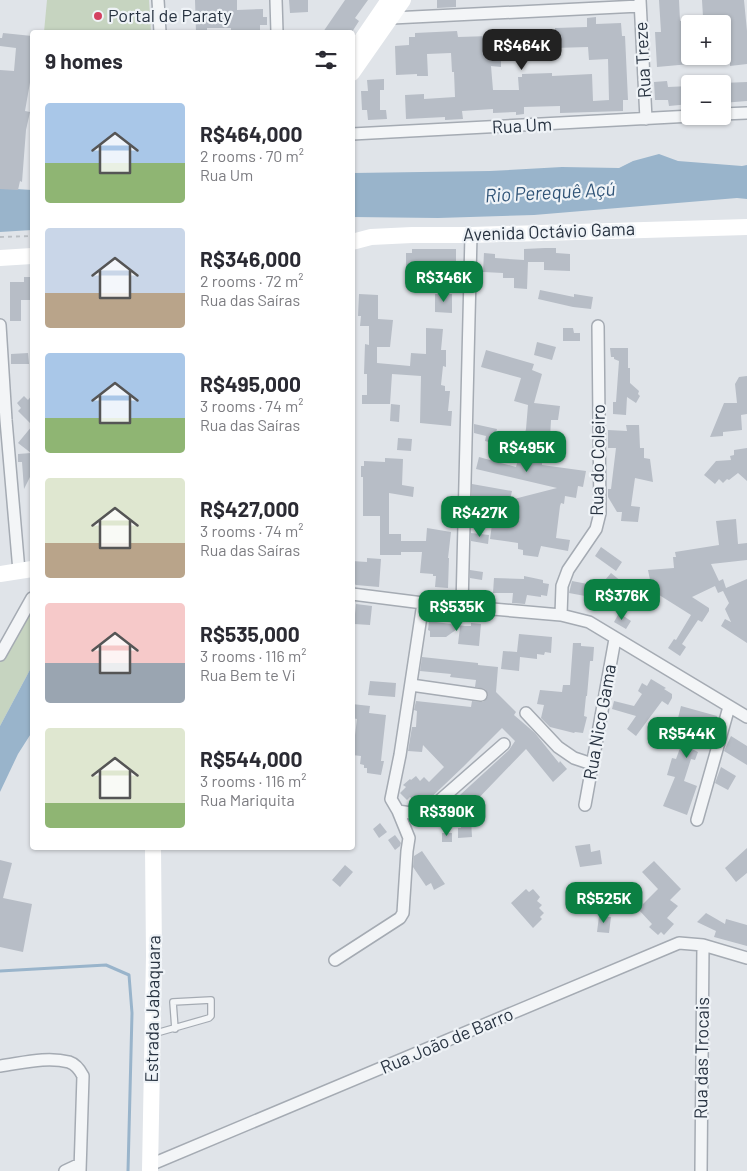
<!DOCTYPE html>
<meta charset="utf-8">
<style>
:root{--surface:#fff;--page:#f7f7f7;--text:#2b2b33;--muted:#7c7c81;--accent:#0b8043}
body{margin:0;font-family:Barlow,sans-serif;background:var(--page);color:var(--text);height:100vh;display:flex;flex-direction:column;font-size:19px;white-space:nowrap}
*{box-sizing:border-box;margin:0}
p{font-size:16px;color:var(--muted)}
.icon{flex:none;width:28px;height:28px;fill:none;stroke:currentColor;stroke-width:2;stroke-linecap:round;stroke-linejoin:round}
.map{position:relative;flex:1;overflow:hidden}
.details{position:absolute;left:30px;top:30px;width:325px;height:820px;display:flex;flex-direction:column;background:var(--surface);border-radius:5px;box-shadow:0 1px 4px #0004}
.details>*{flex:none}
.fabs{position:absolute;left:681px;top:15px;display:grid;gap:10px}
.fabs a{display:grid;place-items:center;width:50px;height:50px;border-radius:5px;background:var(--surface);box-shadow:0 1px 4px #0004;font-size:25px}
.price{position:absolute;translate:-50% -42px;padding:0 11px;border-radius:10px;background:var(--accent);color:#fff;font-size:16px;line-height:32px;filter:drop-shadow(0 1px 2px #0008)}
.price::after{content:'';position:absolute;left:50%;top:30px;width:15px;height:11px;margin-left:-8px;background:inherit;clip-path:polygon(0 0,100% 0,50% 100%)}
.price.current{background:#222;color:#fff}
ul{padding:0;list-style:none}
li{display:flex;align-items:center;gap:15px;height:125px;padding:0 15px}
li span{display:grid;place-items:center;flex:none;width:140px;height:100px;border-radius:5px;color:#555}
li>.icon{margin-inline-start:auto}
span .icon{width:60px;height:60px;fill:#fffc;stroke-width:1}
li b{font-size:21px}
h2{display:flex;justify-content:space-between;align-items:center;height:60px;padding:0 15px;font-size:21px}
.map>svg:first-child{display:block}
.green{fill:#c6d4c0}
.water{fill:#99b4cb}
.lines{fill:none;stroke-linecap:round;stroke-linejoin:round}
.stream{stroke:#99b4cb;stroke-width:3}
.building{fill:#b7bdc6;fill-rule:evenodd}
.lane-casing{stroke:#a5abb3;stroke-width:8}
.street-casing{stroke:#a5abb3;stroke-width:14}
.path{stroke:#babfc4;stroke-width:2;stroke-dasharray:4 4;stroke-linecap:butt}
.lane{stroke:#f3f5f7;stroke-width:5.5}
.street{stroke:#f3f5f7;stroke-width:11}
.secondary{stroke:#fff;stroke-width:16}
.poi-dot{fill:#d3405f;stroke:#eff3f7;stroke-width:2}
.labels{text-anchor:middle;stroke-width:4.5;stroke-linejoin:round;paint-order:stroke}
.poi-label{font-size:18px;fill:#283341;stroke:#eff3f7;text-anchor:start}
.street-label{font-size:18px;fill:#283341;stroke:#eff3f7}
.water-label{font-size:19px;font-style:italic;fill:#305477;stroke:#eff3f7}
</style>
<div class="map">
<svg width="747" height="1171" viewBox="0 0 747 1171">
<rect width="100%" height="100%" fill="#e0e4e9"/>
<path class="green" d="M47,0H149L151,32H44Z
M32,593V666L0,726V648Z"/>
<path class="water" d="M659,154L678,161L742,166L747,165V199L737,198L534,215L438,218L353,217V173L490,171L562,167L619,168L633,161Z
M0,188L32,190V230L0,232Z
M32,666V732L18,754L0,792V726Z"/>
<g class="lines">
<path class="stream" d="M0,971L106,965L129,975L132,1013L128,1171"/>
</g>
<path class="building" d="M195,0H237V10L263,9V17H267V25H260V32H231V28H207V32H196Z
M289,0H308V12L290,13Z
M345,0H368L355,18L359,21L352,32H323Z
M437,0H456V7L437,8Z
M659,0H679L680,21L690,20V64L657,67L655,32H661Z
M702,0H744L747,31V64L730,66L728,32L722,33V16L703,17Z
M596,17V24L621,23L622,36H625L628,100H623V111L560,113V106L524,107V114L516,115V112L493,113V109L462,111L463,119L445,120V117L406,119L405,95L424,94V99L455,97L454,72H452L451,53L427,54L428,76H417V74L396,75L395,46L409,45V37H415V33L457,31L458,37L490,36V30L521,29V34L555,32V28L587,27V18ZM588,47L589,60L608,59L609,100L593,101L592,74L552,76V73L522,74V77H518L519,90H493L491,66L501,67V50L523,49L524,55H534L554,54V48Z
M3,33L32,36V71L25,111L30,112L26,130L22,182L20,181L18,190L0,189V70L14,71L16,48L0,46V38H2Z
M384,79V90H380V110H386L387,119L368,120L367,110H362L361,91H368L367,80Z
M667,81L668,87L690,86V104L669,106L668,100H655L654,82Z
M747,82V101L722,103V83Z
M545,248H556V253L570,254V271L544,270V262H528L527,289L514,288V278H503V273L483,272L484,253L495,254V258L524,260V249Z
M412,249H456V264H441V285L416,284V275H406V253H412Z
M24,277H32L31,300H21V321H10V282H24Z
M540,290L574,297V294L593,297L591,309L573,307L538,299Z
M359,294L378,295V319L393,320L390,347H377V363L410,366L411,353L426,354V328L443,329L441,350H446V367L443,366L441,385L445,386V391H450L448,411H452L451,426L420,423L421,376L392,374L390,404H362V395H367V374H364L365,344L369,345V326H360L361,316H358Z
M435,294H452V313L435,312Z
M563,328H573L574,333H580V341H563Z
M537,342L556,347L552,360L534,355Z
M610,348H628V368H630V383L639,391L638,394L640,396L636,403L627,397L626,415L613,414V402H616L619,361L614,359V357H611Z
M486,350L534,364L532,370L542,374L534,403L560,406L558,420H551L550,438L543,437L538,457L542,458V465L586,471L583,487L578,486L576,498L565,496L564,504L561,503L560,506L556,538L570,540L568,551L541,546L538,557L523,555V550L518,549V543L490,539L493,517L474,513L477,498L472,497V484L512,491L510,500L557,488L476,469L479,457L516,467L526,429L528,405L514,401L521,378L481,367Z
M28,353L29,364H11V354Z
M747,376V414L741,415L742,430L723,432V436L710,437L724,403H737L735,384L739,377Z
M32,395V425L18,411L21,408L17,403L24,396L28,400Z
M391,404L400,405L399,422L390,421Z
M474,424L497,429L493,443L485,441L486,436L474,433Z
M626,425H639L640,448H644V458L650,459L653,482L635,478L631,506L640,507L638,522L621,521L622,512H617L608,497V489H611L616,448H608V430L627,431Z
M32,426V473L24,489L22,462H18V454L31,453L18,443Z
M398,438L412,439L411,451L397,450Z
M747,448V481L738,473L729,480L727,479L723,483L719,479L715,484L704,475L716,461L731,460L730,456L734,455V450Z
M385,458L403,459L402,485L414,487L413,497L389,493V534H401V541H426L427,528L451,532L448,558H449L448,588L435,587L436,576H433V574L420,573L422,552H401V555H380V516H363V477H361V466H364V461L385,462Z
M736,519L738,544L747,543V560L711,564L719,581L723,579L726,588L747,579V643L721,626L725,619L731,622L725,609L729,603L723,591L718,593L715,586L692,597L709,608V611L702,622L698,620L682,644L686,647L680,656L668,648L674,639L676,640L691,615L656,593L657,602L646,603L643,580H650L648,570L674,568L673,557H676L675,552L719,545L716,521Z
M471,533L489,535L488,544L471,541Z
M601,547L622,562L616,571L595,556Z
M367,558L381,559L379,587L356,585L352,582V561L367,562Z
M470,570L483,572L482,580L470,578Z
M611,573L622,582L611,595L600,586Z
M524,576L543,580V583L549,584L547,596L541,595V597L527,595L525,604L512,603L513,593H493L494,578L524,579Z
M572,581L598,586L596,598L569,593Z
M356,604L372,606L370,625L354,624Z
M619,613L631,621L626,629L614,622Z
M429,621L465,626H471V623L481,624L479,646L458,644L460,627L446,637H430V631L428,630Z
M519,634L552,637L551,653L545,652L544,655L537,654V659L520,657L519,671L501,669L503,651L517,652Z
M573,643H581V646L594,647L593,661H590L587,696H586L584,716L587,717L583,733L575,732L574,733L550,727L541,718L544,705L537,704L540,690L562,692L563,685H570Z
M422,657L478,663V665L498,667L496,692L516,712L514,715L535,733L559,763L560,761L567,769L553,782L526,749L472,805L460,795L509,750L515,741L502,728L463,767L421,807L410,797L407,800L400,793L406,787L403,785L410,779L411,780L416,776L420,781L424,777L429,782L444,767L423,745L422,752L408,751L412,727H416L417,711L414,710L416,701L471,707L472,701L483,702L488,696L485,689L475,687L476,680L450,677L451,674L420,671Z
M651,679L666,688L664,689L672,694V698L668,705L662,701L636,736L627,729L636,716L612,709L614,701L634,706L642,694L638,691L642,683L647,686Z
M370,681L396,683L395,697L368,695Z
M352,704L370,706L369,713L386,715L381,761H384L381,775L367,773V768H364V765L360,764L361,756L352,755V743H354L357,719L352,718Z
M681,706L717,716L714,728L710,727L706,740L700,736L692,749L698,752L695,760L691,759L684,781L697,786L687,815L663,806L675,777L667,775L672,758L676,759L680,748H683L690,722L678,718Z
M731,736L747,746V765L724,751Z
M721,767L736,776L728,790L715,783Z
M461,819H471L472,837L458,838V828H461Z
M380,823L387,832L379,838L373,829Z
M442,833H452V842H442Z
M395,835L401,843L400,846L395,850L388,840Z
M590,844L591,852L600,850L602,864L580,867L575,846Z
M747,848V873L736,882L725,868Z
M422,851L445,884L434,890L431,883L426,886L413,867L414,856Z
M0,860L12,863L3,898L32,904L23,952L0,947Z
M654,861L681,889L670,900L678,906L667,918L674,924L664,935L661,932L658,935L649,927L652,924L638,909L658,889L642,872Z
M345,865L353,872L340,887L332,880Z
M526,889L529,892L533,889L540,897L537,901L542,905L539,908L544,913L540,917L542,919L533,928L511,903Z
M706,913L725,924L726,919L747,925V946L714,937L716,931L697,922Z
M599,916L611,917L609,933L597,932Z"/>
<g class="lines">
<defs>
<path id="lane" d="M153,1034L209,1018L211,1016V1000L173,1002L175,1029"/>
<path id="street" d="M158,0L160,32
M276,0L277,32
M640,0L646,119
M388,15L392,18L640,6
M722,114L747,113
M352,134L692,116
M0,325L6,420L19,571
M352,594L423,603L561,615L589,622L747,717
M423,603L400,755L391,799L398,811L423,815L504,744
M462,606L471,235
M561,615L562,586L568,570L596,529L600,513L598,326
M0,655L32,598
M411,685L481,695
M526,713L558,747L574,758L592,764
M585,805L615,639
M697,820L729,707
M335,960L400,918L403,913L407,851L409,838L398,811
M0,1066C22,1063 47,1056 69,1062C75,1064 80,1070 83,1076L80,1171
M150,1165L679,943L703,945L747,958
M65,1171L80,1164
M701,1171L703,945"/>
</defs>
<use href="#lane" class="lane-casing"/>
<use href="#street" class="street-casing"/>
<path class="path" d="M0,237L32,236"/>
<use href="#lane" class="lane"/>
<use href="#street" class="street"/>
<path class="secondary" d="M352,54L389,0
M352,73L403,0
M352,242L371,237L412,235H471L747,227
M0,258L32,256
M0,574L32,569
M150,1171L154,956L153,848"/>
</g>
<circle class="poi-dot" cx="98" cy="16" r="5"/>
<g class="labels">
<g class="poi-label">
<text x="108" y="22">Portal de Paraty</text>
</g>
<g class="street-label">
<text transform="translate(643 60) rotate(-93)" y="6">Rua Treze</text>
<text transform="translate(522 126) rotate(-3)" y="6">Rua Um</text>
<text transform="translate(549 232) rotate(-2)" y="6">Avenida Octávio Gama</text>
<text transform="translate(598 460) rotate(-89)" y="6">Rua do Coleiro</text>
<text transform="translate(600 722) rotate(-80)" y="6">Rua Nico Gama</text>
<text transform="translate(153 1009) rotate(-89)" y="6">Estrada Jabaquara</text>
<text transform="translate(447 1041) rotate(-23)" y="6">Rua João de Barro</text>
<text transform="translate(702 1058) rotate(-89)" y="6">Rua das Trocais</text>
</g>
<g class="water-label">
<text transform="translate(550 192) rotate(-3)" y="7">Rio Perequê Açú</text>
</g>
</g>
</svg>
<div class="fabs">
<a>+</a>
<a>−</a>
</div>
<b class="price current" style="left:522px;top:71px">R$464K</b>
<b class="price" style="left:444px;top:303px">R$346K</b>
<b class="price" style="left:527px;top:473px">R$495K</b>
<b class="price" style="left:480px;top:538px">R$427K</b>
<b class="price" style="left:622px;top:621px">R$376K</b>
<b class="price" style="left:457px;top:632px">R$535K</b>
<b class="price" style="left:687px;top:759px">R$544K</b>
<b class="price" style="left:447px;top:837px">R$390K</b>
<b class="price" style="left:604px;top:924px">R$525K</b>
<section class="details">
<h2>9 homes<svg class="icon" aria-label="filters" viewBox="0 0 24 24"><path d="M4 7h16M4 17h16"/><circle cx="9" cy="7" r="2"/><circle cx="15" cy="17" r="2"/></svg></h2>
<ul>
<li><span style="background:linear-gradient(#a9c7e8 60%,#8fb573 0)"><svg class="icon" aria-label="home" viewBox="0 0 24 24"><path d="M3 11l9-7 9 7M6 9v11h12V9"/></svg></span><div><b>R$464,000</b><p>2 rooms · 70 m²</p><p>Rua Um</p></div></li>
<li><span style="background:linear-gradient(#c9d6e8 65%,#b9a48a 0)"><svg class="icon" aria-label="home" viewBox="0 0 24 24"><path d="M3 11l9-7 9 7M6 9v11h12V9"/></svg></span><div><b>R$346,000</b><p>2 rooms · 72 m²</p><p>Rua das Saíras</p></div></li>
<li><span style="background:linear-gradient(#a9c7e8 65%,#8fb573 0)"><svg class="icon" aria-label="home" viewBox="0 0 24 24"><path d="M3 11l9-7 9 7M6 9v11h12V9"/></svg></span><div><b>R$495,000</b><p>3 rooms · 74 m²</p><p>Rua das Saíras</p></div></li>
<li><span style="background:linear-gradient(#dfe7d0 65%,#b9a48a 0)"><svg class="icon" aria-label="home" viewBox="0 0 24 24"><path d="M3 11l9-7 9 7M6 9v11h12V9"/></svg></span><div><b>R$427,000</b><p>3 rooms · 74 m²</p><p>Rua das Saíras</p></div></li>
<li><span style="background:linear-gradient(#f6c9c9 60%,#9aa5b1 0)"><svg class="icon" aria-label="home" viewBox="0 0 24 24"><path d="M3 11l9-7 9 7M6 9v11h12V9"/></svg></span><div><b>R$535,000</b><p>3 rooms · 116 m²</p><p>Rua Bem te Vi</p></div></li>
<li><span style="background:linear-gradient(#dfe7d0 75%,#8fb573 0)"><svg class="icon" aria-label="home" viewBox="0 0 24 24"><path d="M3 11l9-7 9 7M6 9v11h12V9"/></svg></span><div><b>R$544,000</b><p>3 rooms · 116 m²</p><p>Rua Mariquita</p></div></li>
</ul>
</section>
</div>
